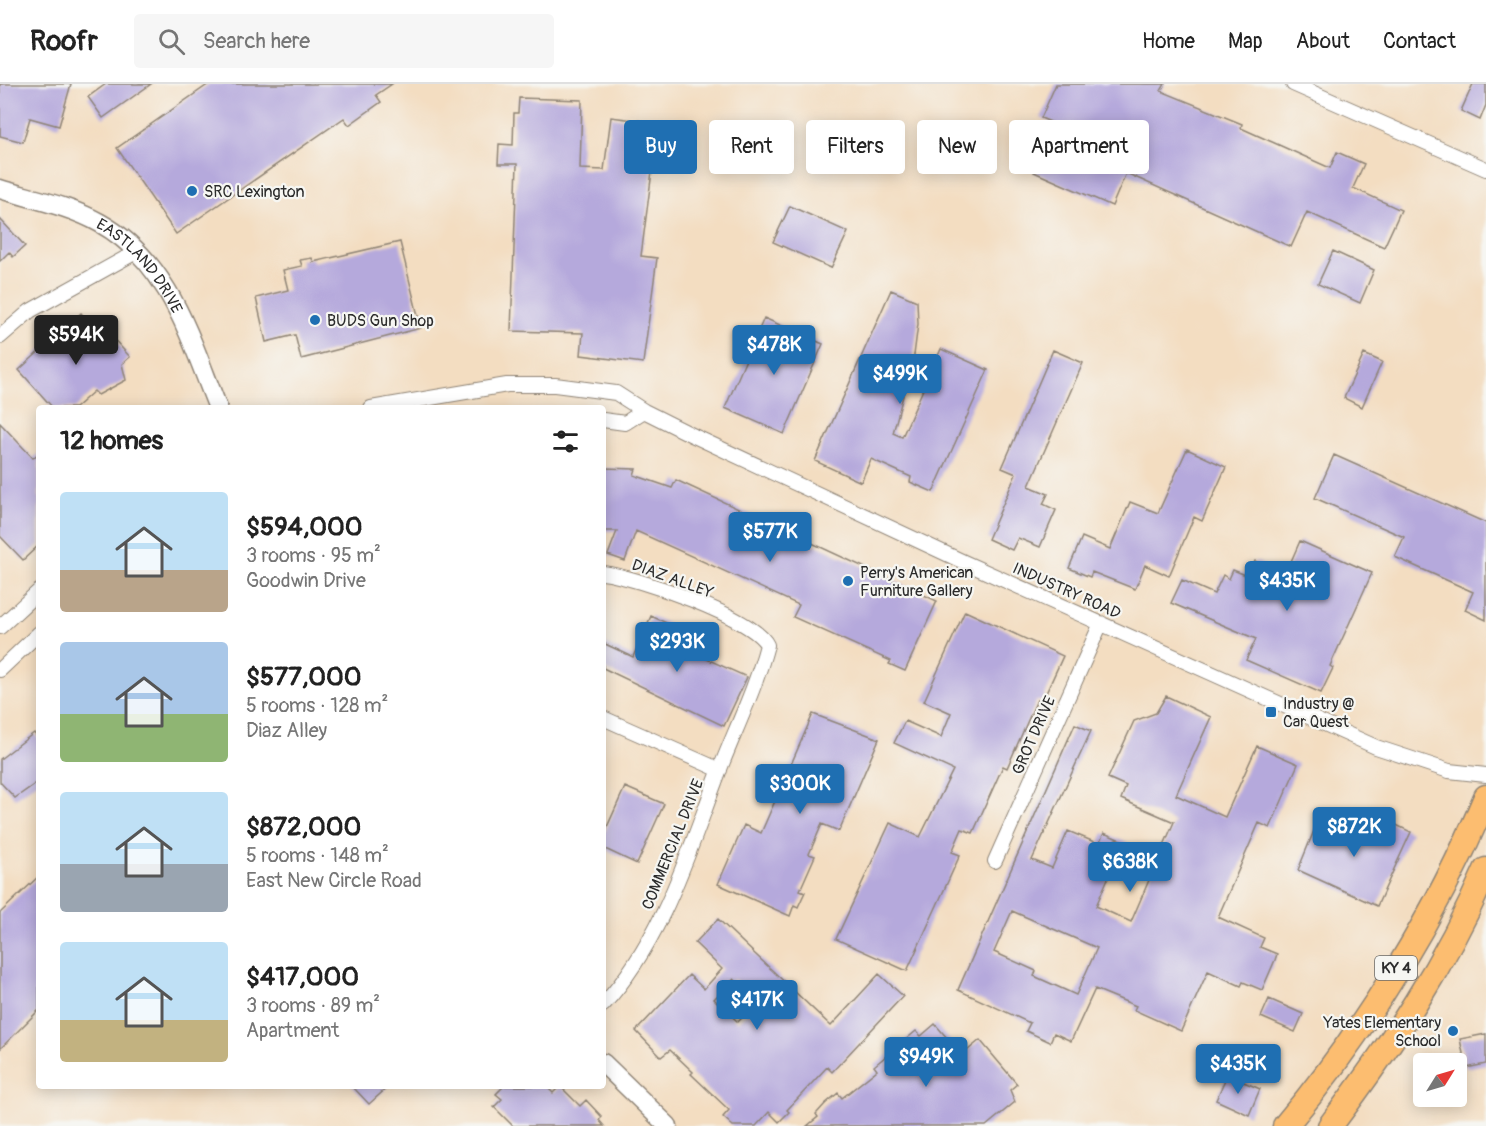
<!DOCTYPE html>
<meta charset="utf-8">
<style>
:root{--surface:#fff;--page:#f6f6f6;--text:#222;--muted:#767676;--line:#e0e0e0;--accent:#1f6fb2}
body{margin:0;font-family:Pangolin,sans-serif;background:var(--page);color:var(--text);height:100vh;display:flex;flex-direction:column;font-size:22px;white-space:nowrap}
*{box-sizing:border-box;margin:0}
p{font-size:20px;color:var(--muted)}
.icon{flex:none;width:33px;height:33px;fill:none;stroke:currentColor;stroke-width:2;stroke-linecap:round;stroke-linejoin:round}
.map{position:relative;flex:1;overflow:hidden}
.drawer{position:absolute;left:36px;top:321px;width:570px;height:684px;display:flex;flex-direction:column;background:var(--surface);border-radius:6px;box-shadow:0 3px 15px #0003}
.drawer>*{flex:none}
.guide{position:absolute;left:624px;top:36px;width:570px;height:54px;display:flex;gap:12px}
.needle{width:39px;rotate:53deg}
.tools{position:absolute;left:1413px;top:969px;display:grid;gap:12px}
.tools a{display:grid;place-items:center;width:54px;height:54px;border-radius:6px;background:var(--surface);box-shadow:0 3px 15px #0003;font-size:30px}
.price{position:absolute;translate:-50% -51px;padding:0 14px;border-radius:6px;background:var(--accent);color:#fff;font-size:20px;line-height:39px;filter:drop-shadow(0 2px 3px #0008)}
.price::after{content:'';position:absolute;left:50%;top:36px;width:18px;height:14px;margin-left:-9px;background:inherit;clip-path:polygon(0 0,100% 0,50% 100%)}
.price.on{background:#222;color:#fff}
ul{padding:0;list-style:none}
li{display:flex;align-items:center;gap:18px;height:150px;padding:0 24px}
li span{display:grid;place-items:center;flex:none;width:168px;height:120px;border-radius:6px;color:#555}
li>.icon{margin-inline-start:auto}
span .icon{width:72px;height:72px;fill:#fffc;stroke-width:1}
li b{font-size:26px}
h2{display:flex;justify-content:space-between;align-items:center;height:72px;padding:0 24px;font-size:26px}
.chip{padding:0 21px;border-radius:6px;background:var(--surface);box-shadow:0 3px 15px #0003;font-size:21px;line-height:54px}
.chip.on{background:var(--accent);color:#fff}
header{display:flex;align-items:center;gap:36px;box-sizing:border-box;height:84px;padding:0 30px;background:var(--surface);border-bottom:2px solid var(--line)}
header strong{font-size:28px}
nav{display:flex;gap:33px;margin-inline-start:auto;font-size:21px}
.search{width:420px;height:54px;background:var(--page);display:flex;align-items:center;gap:15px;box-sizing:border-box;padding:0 21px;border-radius:6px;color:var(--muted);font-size:22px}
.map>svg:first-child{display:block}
.building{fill:#b5a9dc;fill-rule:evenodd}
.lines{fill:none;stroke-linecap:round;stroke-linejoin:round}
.minor-casing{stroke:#8f8476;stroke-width:16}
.tertiary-casing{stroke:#8f8476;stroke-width:21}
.trunk-casing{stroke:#8f8476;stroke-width:27}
.minor{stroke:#fff;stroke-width:14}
.tertiary{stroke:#fff;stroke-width:18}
.trunk{stroke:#fcbd6f;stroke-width:24}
.poi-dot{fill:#1f6fb2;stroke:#f6f6f2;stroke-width:2}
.labels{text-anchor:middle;stroke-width:4.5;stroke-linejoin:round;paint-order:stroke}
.shield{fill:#f6f6f2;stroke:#686867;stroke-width:1.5}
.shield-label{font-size:15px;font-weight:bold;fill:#2b2b2b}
.poi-label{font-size:16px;fill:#2b2b2b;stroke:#f6f6f2;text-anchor:start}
.street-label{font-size:16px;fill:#2b2b2b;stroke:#f6f6f2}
</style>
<header>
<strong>Roofr</strong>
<div class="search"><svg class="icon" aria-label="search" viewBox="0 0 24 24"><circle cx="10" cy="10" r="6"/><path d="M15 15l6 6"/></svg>Search here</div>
<nav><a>Home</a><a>Map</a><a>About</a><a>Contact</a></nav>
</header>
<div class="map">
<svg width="1486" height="1042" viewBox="0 0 1486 1042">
<rect width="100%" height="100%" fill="#f6f6f2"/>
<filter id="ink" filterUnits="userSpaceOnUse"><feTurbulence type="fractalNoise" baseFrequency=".0167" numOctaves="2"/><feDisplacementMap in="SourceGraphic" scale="12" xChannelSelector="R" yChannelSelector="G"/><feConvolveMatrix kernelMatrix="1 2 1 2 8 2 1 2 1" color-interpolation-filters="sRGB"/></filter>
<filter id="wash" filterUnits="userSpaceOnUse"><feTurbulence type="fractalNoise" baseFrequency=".008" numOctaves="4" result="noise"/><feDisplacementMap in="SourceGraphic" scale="24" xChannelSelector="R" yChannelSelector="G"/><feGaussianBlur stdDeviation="1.35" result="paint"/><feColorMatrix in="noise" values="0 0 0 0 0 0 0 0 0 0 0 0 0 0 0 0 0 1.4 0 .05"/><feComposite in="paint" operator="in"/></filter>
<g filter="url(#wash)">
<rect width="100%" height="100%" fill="#f3ddc1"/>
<g id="blocks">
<path class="building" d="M0,0H71L59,42L30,34L23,58L0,52Z
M106,0H151L103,34L88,13Z
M209,0H392L376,11L381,18L349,41L344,34L176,150L117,64Z
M1056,0H1165L1161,7L1242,40L1241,44L1330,84L1337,68L1364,80L1353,104L1401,126L1384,163L1307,128L1291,163L1126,89L1112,122L1034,88L1055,40L1041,34Z
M1473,0H1486V21L1480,36L1461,27Z
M519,14L582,16L580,85L604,86L611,33L642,37L638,69L654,72L641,172L657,174L643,279L581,271L583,249L511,247L517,80H498L499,60L513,61L514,29H518Z
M790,122L848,148L831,184L773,158Z
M0,135L25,162L13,173L9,168L0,177Z
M400,158L421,244L301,275L295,251L266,258L256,214L288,206L283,186L302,182L300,176L312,174L313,178Z
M1333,167L1374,186L1360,219L1318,200Z
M891,206L917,217L918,240L914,271L893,349L902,353L941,265L988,286L933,408L910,398L911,393L871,375L861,398L815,377Z
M81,229L105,259L112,253L130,273L122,280L126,296L98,311L94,307L75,324H53L19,286Z
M764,234L823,260L784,350L725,324Z
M1053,266L1083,279L1029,402L1048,410L1043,420L1056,426L1040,463L1018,454L1012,466L988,455L1016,390L1002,384Z
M1364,270L1382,278L1362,323L1344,314Z
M0,339L33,374L39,369V461L23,476L0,452Z
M1187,365L1226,383L1202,437L1194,433L1169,492L1145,481L1135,505L1092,488L1090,493L1069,484L1082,453L1110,465L1130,418L1158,429Z
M1334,371L1486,439V536L1465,526L1473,508L1395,473L1404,453L1315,414Z
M603,384L636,385L634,391L672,404L676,396L937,517L905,587L889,580L891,577L793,533L799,521L636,447L625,477L608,471L617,447H603Z
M1300,457L1372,489L1330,582L1333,584L1321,609L1246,576L1256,555L1171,519L1182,496L1214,510L1223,491L1229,495L1233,486L1248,492L1255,477L1285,491Z
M965,527L1063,572L1042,618L1037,616L1007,684L1003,682L973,749L962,745L952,768L960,771L907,887L836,855L890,739L920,753L953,686L894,659L905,637L941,653L951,629L924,617Z
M651,532L680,545L673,560L747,593L724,642L603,584V559L633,573Z
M1166,612L1211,633L1176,711L1225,733L1257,662L1298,680L1270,744L1259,739L1218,833L1264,854L1260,863L1277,870L1275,876L1262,906L1243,898L1241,902L1208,887L1181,947L1134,926L1136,922L1095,905L1071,957L1054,949L1050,958L1026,947L1030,939L958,906L1075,640L1091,647L1032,776L1052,784L1068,747L1099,760L1104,749L1130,760L1122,780L1115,778L1096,822L1131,838L1174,738L1121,715L1126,702L1108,694L1134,637L1156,629ZM1012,827L1097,864L1076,911L1034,892L1036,887L994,868Z
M813,630L879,655L839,747L822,740L809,770L815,772L800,806L805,808L798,823L794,821L790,832L718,800L744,741L761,749Z
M34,649L39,655V697L15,714L0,698V675Z
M625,703L664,720L637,780L603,764V752Z
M1320,732L1376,758L1386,736L1411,748L1377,822L1298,786Z
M39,792V926L0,965V829Z
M718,835L831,942L879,890L903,912L832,988L827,983L787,1026L789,1028L779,1038L769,1028L756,1042H733L723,1033L729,1026L691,990L693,988L670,966L661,973L636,947L689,891L704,905L722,885L695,859ZM734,895L757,918L738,938L714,915Z
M1269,915L1303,930L1295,948L1261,933Z
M935,940L962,971L980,956L1017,1000L1010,1006L1015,1018L986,1042H807L818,1033L816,1030L825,1020L838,1009L842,1014L877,986L874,982L916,947L921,952Z
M1486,950V980L1466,984L1460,955Z
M1227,991L1260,1005L1249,1031L1216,1016Z
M352,1002H389L369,1020Z
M504,1002H546L553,1009L560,1002L580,1022L586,1016L602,1033L599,1036L604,1042H513L494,1023L502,1015L496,1010Z"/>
</g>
</g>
<g filter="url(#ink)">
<use href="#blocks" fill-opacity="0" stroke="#8f8476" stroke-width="1.5"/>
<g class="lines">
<defs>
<path id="minor" d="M1293,0L1486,85
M0,253L30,227L138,167
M371,324L507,301H555L616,309L644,327L694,352L966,479L1376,663L1449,687L1486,691
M603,336L625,339L644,327
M603,489C636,493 754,533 767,561C756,603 736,644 720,685C689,766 663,856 603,921
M0,543L39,507
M0,586L39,549
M603,634L720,686
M995,777L1101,539"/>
<g id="tertiary">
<path id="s1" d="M0,105C33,115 70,122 100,139C170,178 190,255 218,324"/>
<path d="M603,979L668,1042"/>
</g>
<path id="trunk" d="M1285,1042C1366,946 1438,828 1486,713
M1330,1042C1391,961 1446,879 1486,786"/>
</defs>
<use href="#minor" class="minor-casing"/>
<use href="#tertiary" class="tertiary-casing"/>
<use href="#trunk" class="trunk-casing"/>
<use href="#minor" class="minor"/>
<use href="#tertiary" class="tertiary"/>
<use href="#trunk" class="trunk"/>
</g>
</g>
<g class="poi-dot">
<circle cx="192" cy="107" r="6"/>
<circle cx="315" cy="236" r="6"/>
<circle cx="848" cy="497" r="6"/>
<rect x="1265" y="622" width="12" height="12" rx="3"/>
<circle cx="1453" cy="947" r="6"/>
</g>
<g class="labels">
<rect class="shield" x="1375" y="872" width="42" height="24" rx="4.5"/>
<g class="shield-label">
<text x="1396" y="889">KY 4</text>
</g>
<g class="poi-label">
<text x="204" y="113">SRC Lexington</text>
<text x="327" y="242">BUDS Gun Shop</text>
<text x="860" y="494">Perry's American<tspan x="860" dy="18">Furniture Gallery</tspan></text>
<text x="1283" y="625">Industry @<tspan x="1283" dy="18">Car Quest</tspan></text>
<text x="1441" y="944" text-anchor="end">Yates Elementary<tspan x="1441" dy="18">School</tspan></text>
</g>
<g class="street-label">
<text dy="6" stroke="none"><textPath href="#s1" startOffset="165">EASTLAND DRIVE</textPath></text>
<text transform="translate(673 494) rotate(20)" y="6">DIAZ ALLEY</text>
<text transform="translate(1067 506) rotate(24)" y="6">INDUSTRY ROAD</text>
<text transform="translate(1033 651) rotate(-66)" y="6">GROT DRIVE</text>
<text transform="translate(672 760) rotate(-68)" y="6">COMMERCIAL DRIVE</text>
</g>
</g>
</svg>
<div class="tools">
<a><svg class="needle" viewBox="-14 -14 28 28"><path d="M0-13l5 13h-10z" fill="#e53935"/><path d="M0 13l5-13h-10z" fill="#767676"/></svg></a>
</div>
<b class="price on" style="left:76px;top:282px">$594K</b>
<b class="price" style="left:774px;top:292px">$478K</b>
<b class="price" style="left:900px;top:321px">$499K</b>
<b class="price" style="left:770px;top:479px">$577K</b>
<b class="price" style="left:1287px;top:528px">$435K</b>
<b class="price" style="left:677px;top:589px">$293K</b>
<b class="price" style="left:800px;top:731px">$300K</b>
<b class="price" style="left:1354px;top:774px">$872K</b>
<b class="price" style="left:1130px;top:809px">$638K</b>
<b class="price" style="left:757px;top:947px">$417K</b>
<b class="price" style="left:926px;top:1004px">$949K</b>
<b class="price" style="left:1238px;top:1011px">$435K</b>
<div class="guide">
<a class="chip on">Buy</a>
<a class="chip">Rent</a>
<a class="chip">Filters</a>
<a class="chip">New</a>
<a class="chip">Apartment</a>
</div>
<section class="drawer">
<h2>12 homes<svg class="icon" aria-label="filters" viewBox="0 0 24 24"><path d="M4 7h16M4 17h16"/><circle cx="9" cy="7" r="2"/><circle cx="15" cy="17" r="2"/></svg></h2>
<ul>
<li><span style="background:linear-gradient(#bfe0f5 65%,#b9a48a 0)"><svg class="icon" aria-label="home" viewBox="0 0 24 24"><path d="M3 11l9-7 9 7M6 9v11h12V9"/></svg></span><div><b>$594,000</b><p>3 rooms · 95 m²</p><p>Goodwin Drive</p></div></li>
<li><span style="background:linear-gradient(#a9c7e8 60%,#8fb573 0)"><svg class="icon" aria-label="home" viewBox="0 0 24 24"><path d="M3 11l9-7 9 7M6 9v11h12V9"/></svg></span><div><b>$577,000</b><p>5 rooms · 128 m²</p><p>Diaz Alley</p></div></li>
<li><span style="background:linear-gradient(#bfe0f5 60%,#9aa5b1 0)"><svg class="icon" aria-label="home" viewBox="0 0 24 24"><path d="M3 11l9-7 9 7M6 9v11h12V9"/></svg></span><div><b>$872,000</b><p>5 rooms · 148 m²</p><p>East New Circle Road</p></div></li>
<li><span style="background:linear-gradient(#bfe0f5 65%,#c2b280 0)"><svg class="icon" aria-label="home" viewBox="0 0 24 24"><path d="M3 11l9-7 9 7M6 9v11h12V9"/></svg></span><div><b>$417,000</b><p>3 rooms · 89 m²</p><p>Apartment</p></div></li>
</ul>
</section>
</div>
